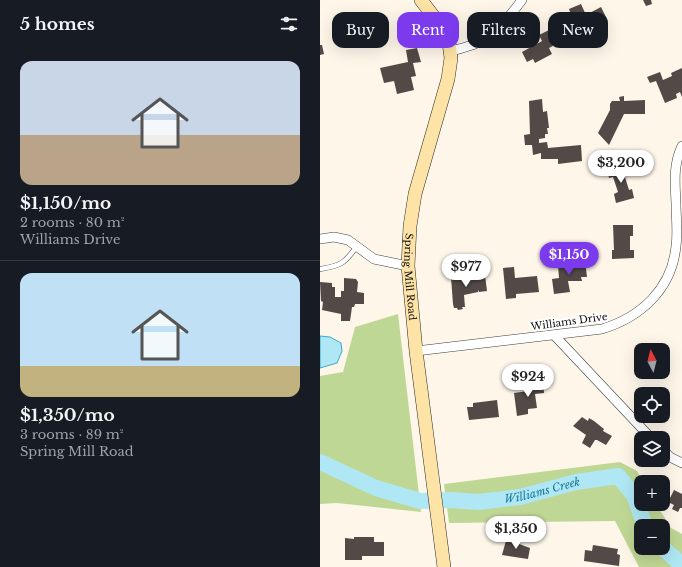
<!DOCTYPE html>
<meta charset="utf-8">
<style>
:root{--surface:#171b24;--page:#20242c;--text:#f1f3f6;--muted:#9ea1a6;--line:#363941;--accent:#7c3aed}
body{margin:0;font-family:"Libre Baskerville",serif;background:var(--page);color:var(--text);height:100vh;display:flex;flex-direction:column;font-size:15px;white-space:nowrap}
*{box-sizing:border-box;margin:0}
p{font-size:13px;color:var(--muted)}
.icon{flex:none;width:22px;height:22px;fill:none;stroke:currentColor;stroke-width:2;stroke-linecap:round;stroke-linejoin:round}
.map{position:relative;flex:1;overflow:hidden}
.details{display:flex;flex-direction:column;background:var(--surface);width:320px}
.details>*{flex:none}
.banner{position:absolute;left:12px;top:12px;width:290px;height:36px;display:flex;gap:8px}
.needle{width:26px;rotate:353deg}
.fabs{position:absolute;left:314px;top:343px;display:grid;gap:8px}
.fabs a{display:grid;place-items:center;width:36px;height:36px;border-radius:8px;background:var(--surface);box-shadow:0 4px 16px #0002;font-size:20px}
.price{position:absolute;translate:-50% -34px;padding:0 9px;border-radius:14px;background:#fff;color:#222;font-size:13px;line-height:26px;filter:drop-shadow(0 1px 2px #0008)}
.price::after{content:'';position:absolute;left:50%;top:24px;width:12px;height:9px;margin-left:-6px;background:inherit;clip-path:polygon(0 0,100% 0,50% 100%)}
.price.on{background:var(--accent);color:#fff}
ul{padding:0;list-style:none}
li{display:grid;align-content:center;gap:8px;height:212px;padding:0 20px}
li+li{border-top:1px solid var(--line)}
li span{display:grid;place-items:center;height:124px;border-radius:12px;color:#555}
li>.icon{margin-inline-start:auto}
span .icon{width:72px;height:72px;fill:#fffc;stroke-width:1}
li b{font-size:17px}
h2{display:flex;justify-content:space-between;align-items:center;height:48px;padding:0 20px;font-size:17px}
.tag{padding:0 14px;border-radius:12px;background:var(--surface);box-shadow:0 4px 16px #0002;font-size:14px;line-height:36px}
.tag.on{background:var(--accent);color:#fff}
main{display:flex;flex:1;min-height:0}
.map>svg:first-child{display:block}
.forest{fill:#bfd794;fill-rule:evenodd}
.water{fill:#afe7f4;stroke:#38abc9}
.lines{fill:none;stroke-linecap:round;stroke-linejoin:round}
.river{stroke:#afe7f4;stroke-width:16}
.building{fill:#534a47}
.lane-casing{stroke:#3e3e3e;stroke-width:5.5}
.street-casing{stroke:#3e3e3e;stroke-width:10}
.secondary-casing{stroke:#2d2d2d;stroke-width:14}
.lane{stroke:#fff;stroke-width:4.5}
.street{stroke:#fff;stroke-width:9}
.secondary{stroke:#fde3a5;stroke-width:13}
.labels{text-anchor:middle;stroke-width:4;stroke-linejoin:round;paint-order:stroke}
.street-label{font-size:10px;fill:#0b0b0b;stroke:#fff}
.water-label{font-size:11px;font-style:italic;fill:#197898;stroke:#fff}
</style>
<main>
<section class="details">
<h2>5 homes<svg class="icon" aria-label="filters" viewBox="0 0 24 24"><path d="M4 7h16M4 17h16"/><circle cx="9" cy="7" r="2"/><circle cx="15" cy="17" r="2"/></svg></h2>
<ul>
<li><span style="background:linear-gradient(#c9d6e8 60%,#b9a48a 0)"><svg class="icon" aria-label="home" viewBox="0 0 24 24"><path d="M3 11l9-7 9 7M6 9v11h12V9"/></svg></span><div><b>$1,150/mo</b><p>2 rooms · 80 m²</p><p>Williams Drive</p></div></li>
<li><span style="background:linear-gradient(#bfe0f5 75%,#c2b280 0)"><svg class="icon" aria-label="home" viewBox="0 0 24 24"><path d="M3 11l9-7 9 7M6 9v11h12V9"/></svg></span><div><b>$1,350/mo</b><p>3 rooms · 89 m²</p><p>Spring Mill Road</p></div></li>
</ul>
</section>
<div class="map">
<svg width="362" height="567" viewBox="0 0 362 567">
<rect width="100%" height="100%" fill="#fef6e9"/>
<path class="forest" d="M78,314L101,512L17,503L0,504V376L23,372L35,327Z
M300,462L317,471L323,482H321V504H336L351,528L362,534V567H319L295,521L129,523L124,484ZM321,526H343V548H321Z"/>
<path class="water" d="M0,336L10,337L21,343L22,351L17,363L0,368Z"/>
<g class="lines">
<g class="river">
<path id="s1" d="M0,462L56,488L100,501L131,500L158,502L200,497L256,482L298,476L314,495L325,526"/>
<path d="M343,548L362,565"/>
</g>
</g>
<path class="building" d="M323,0H331L332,4L326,6Z
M261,4L266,15L281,7L288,21L273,30L275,35L268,38L267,36L263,38L260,37V34L255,36L250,26L254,24L249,9Z
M229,30L234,40L231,42L233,46L229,48L232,54L215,63L213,59L207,62L202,52L222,41L219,35Z
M0,45H2L4,54L0,55Z
M97,48L101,62L93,63L96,76L91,77L94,90L77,94L74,81L64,83L60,68L88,62L86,50Z
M362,68V97L360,92L356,94L357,98L345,103L336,81L330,83L327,77L340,72L343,80L352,76L351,73Z
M304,96V101L325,100V114H304L289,145L278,133L290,110V104L292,101H300L299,97Z
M222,99L223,112L227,111L229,128H227L228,134H225V138L219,139V143L227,142L228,148L261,145L262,161L238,164V159H221V153L213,155L212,145H205L204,135L210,134L209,101Z
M304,164L307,173L304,174L309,190L312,189L314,198L296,203L294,194L298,192L293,177L289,178L287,169Z
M293,225H313V236H310V250H314V258L292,259V250H294Z
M251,261H265L267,277H261L262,281H248L250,292L234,294L232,279L239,278L238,265Z
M194,267L195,278L217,276L219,292L196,294V298L186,299L183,268Z
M151,275L152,276L165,275L167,291L159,292L158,290V292L144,295L145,307H142L143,309L138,310L137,308H134L133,304L131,277Z
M24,278L36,279L38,282L37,292L44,293V304H35L34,307H32L30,321H21V314L2,310L3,302L1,301L0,282L12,283V287H15V297H21V291H24Z
M223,379L224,393L215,394L217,408L208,409V414L197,416L194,393L208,391V390L212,389L211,380Z
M177,400L179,417L149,420L147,407H153V403Z
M262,417L268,421L269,418L274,421L284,429L283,431L292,436L286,445L277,440H275L270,448L262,443L266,435L253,426Z
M354,490L362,494V508H360L358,512L352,509L354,505L348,502Z
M34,537H54V542H64V556H42V560H25V538L34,539Z
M187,537L191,538V541L210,548L208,559L182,555Z
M273,545L298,549L297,554L300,555L299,566L264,561L265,550L272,551Z"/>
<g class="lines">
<defs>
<path id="lane" d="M0,269C21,266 25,263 37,246"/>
<path id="street" d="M131,51C139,49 147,47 155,44C176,35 188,18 202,0
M0,239L14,237L28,240L54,259L88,266
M234,335L331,438
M96,351L282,329C321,317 352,289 356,246C358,232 356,217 356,203C355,183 353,165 362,146
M343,450L350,457L362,463"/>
<g id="secondary">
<path id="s2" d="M101,0L123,29L129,43L131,58L128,79L95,194L90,226L88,266L96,351L124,567"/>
</g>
</defs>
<use href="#lane" class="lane-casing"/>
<use href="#street" class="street-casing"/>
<use href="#secondary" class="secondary-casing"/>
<use href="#lane" class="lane"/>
<use href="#street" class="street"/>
<use href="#secondary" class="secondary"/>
</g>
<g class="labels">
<g class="street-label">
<text dy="4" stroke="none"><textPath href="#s2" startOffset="291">Spring Mill Road</textPath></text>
<text transform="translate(249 321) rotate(-8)" y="4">Williams Drive</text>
</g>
<g class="water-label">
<text dy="4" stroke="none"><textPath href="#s1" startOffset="231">Williams Creek</textPath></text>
</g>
</g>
</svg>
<div class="fabs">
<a><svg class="needle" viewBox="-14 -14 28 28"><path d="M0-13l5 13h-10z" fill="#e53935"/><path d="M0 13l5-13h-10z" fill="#9ea1a6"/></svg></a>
<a><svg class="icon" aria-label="locate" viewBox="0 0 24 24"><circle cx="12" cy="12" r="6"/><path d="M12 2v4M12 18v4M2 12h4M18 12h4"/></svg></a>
<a><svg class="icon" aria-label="layers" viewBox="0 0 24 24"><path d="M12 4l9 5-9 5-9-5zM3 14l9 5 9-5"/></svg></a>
<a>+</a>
<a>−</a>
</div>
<b class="price" style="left:301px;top:184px">$3,200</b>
<b class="price on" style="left:249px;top:276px">$1,150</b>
<b class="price" style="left:146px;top:288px">$977</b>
<b class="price" style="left:208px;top:398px">$924</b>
<b class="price" style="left:196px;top:550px">$1,350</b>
<div class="banner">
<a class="tag">Buy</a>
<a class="tag on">Rent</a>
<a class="tag">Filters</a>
<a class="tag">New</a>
</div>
</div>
</main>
